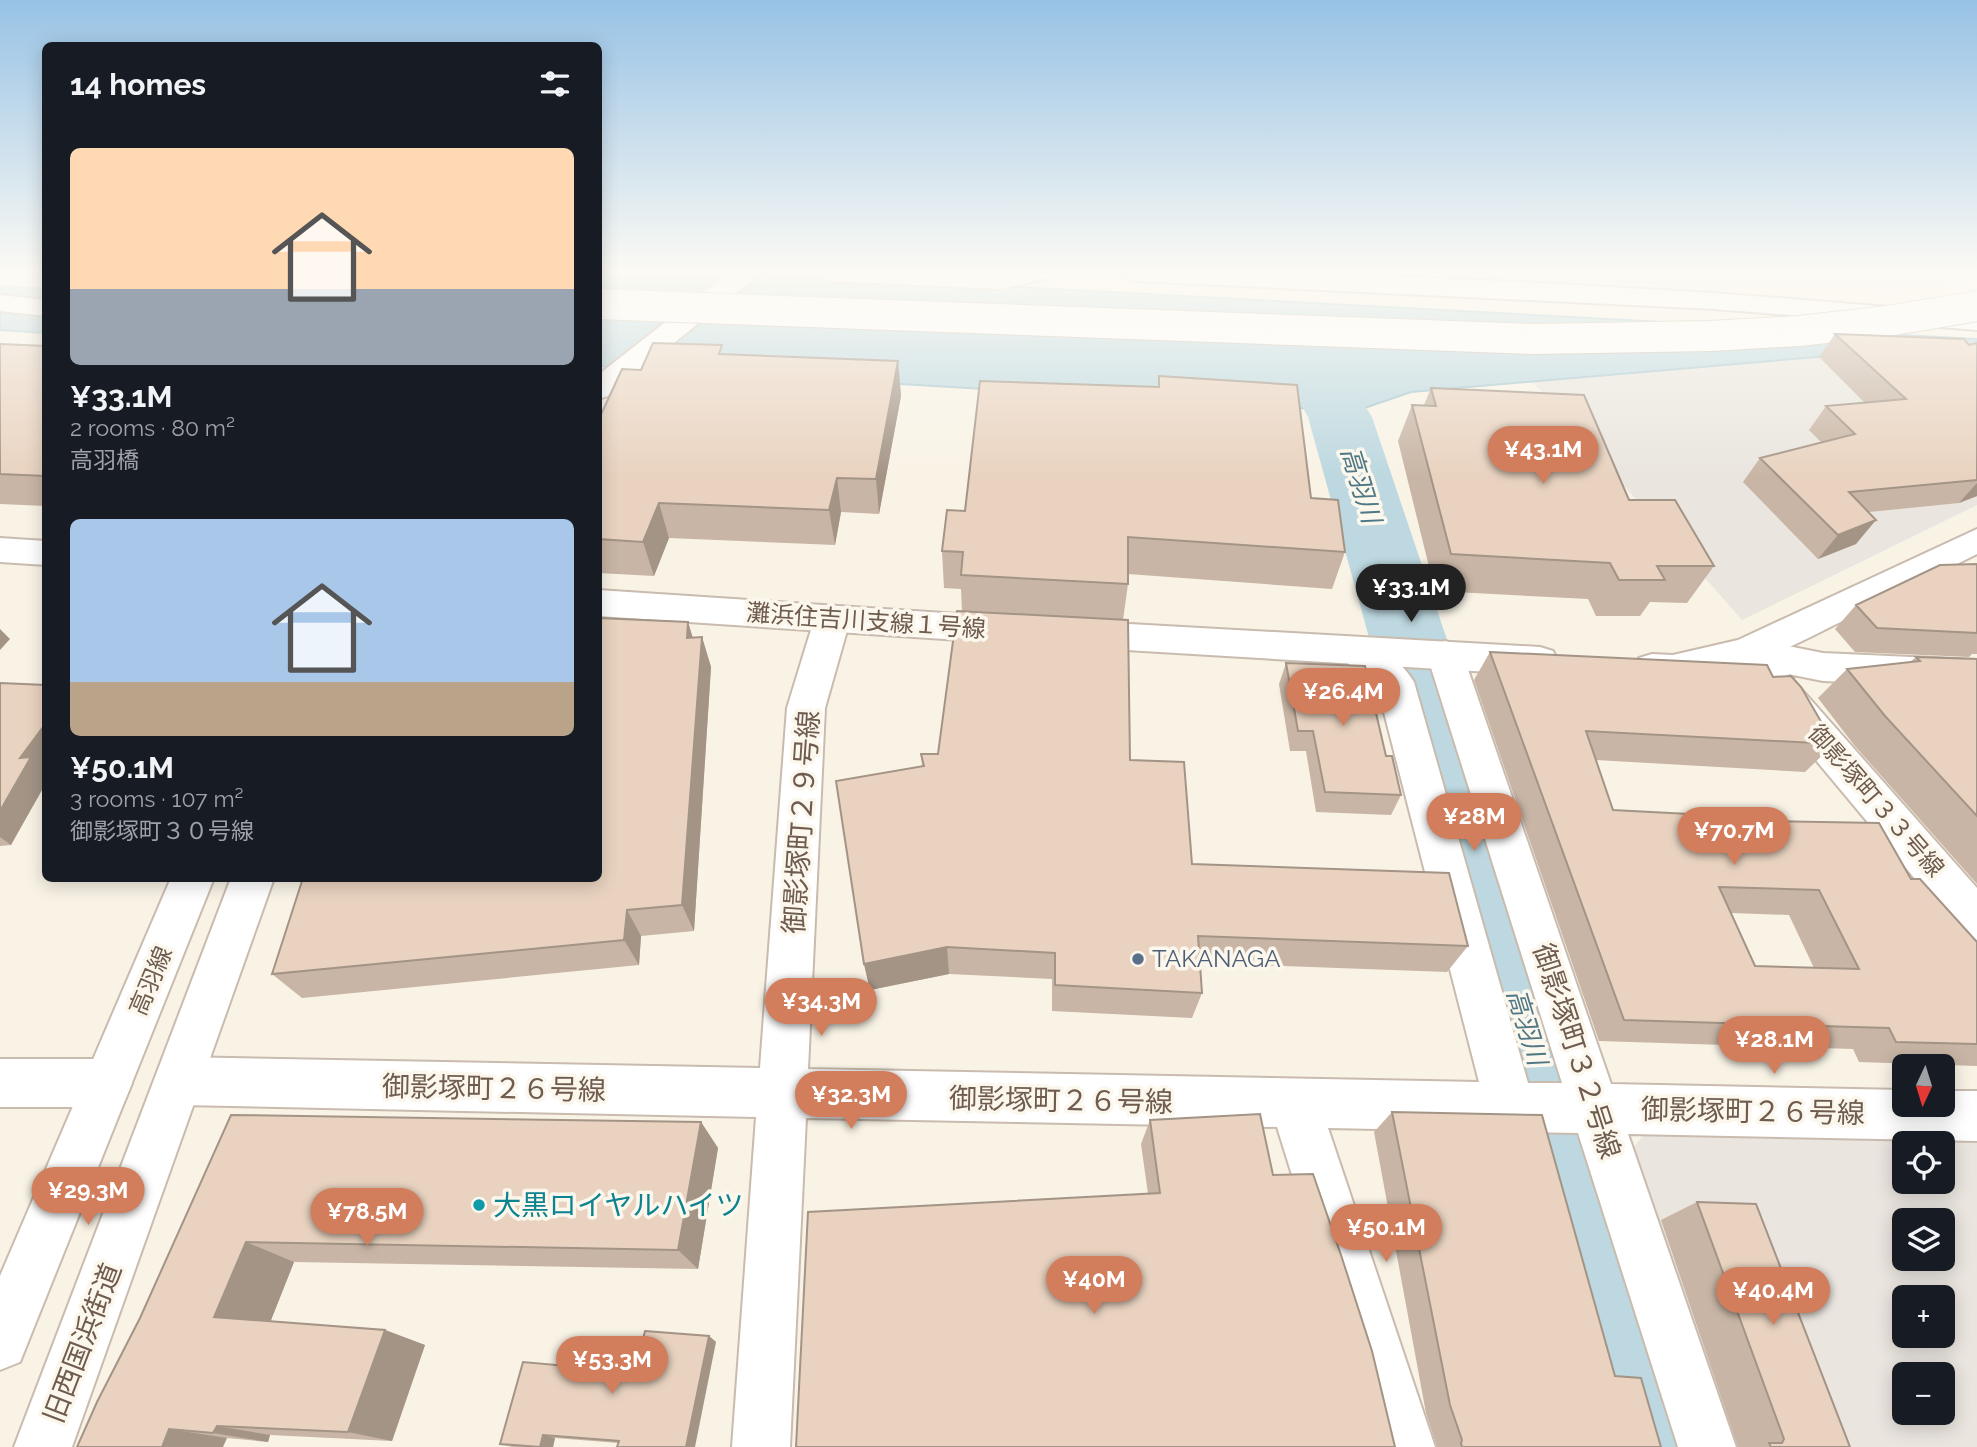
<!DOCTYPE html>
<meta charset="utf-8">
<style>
:root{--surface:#171b24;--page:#20242c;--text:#f1f3f6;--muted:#9ea1a6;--accent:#d27e5c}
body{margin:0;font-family:Raleway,"Noto Sans JP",sans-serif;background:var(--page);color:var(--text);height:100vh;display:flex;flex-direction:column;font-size:26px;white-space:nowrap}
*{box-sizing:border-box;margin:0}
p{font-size:23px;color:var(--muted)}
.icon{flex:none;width:38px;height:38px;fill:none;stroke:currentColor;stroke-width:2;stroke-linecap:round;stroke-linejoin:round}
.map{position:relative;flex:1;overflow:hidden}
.sheet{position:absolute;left:42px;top:42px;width:560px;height:840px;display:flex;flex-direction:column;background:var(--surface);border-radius:10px;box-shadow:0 4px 18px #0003}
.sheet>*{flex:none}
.needle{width:46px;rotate:184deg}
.buttons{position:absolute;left:1892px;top:1054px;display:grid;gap:14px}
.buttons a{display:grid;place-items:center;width:63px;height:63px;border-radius:10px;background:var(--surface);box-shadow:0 4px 18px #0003;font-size:35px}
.price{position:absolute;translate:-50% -60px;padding:0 16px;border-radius:24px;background:var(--accent);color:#fff;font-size:23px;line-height:46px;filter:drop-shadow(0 2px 4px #0008)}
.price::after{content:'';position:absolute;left:50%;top:42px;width:21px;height:16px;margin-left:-10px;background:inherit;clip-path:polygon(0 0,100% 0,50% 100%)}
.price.active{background:#222;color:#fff}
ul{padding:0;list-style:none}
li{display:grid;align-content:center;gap:14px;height:371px;padding:0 28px}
li span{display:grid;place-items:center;height:217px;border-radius:10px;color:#555}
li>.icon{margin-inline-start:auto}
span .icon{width:126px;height:126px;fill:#fffc;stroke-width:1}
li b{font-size:30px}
h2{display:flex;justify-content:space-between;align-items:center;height:84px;padding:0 28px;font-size:30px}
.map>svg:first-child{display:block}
.industrial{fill:#eae5df;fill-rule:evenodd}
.water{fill:#bdd8e0;stroke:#a5c6d0;stroke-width:2}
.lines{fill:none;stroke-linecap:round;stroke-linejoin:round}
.river{fill:#bdd8e0;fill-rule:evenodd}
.minor-casing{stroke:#c9bbae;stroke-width:4}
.tertiary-casing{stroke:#c9bbae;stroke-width:4}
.minor{fill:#fff;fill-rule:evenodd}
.tertiary{fill:#fff;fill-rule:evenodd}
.tertiary-bridge-casing{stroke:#c9bbae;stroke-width:32;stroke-linecap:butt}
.tertiary-bridge{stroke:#fff;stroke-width:30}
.wall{fill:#c8b5a5;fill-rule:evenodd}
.shaded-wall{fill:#a39486}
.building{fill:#e9d3c0;stroke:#a39486;stroke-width:2;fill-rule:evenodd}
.service-dot{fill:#5c6f8a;stroke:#fcf7ec;stroke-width:2.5}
.culture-dot{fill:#0f9aa8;stroke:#fcf7ec;stroke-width:2.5}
.labels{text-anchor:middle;stroke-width:7;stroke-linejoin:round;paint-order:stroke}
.street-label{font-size:24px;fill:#6f5c4f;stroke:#fcf7ec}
.service-label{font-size:24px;fill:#4e5e75;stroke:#fcf7ec;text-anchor:start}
.water-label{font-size:26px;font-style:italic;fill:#4f7885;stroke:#fcf7ec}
.near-street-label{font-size:28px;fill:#6f5c4f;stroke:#fcf7ec}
.near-culture-label{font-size:28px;fill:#0d838f;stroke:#fcf7ec;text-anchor:start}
</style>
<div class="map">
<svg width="1977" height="1447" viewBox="0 0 1977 1447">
<rect width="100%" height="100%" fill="#f9f3e6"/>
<path class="industrial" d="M1480,273H1977V275L1895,289L1660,285Z
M1828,356L1977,368V505L1742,620L1533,382Z
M1643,1136L1977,1138V1447H1723L1625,1158ZM1904,1143H1942V1181H1904ZM1904,1220H1942V1258H1904ZM1904,1297H1942V1335H1904ZM1904,1374H1942V1412H1904Z"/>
<path class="water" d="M0,273H45V333L0,330Z
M598,273H757L1977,339V364L1828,356L1411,392L1350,413L1317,409L599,366Z"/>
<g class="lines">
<path class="river" d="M1315,356L1337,361L1372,417L1719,1447H1593L1308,417L1284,374L1293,361Z"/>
<defs>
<path id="minor" d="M832,607L845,611L850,620L825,708L808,1069L1479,1082L1378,689L1344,660L1339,650L1344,640C1350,639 1355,636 1361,638C1379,642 1405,666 1414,682L1528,1083H1562L1427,655L1432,645L1445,641L1458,645L1463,655L1611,1084L1904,1090V1104H1942V1091H1977V1141L1628,1134L1736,1447H1678L1578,1133L1328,1128L1435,1447H1377L1277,1127L806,1118L790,1447H732L756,1117L180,1105L163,1098L156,1081L163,1064L180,1057L760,1068L787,708L814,620L819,611Z
M1747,638L1823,653L1977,660V688L1823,681L1788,674L1977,888V940L1961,934L1734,662L1729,652L1734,642Z
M0,1059H108L125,1066L132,1083L125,1100L108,1107H0Z"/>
<path id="tertiary" d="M0,273H46V288L0,285Z
M728,273H761L608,396L598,399V375Z
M819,273H1052L1048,278L1002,289L832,281L823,278Z
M1123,273H1323L1542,283L1714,293L1977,314V330L1714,309L1136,281L1127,278Z
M0,295L46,300V316L0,311Z
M1977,529V554C1937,574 1897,594 1856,614C1800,642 1702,697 1639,678L1634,668L1639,658L1652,654L1673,655L1738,640Z
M0,538L46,541V565L0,562Z
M598,590L1005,617L1018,621L1023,630L1018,639L1005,643L598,616Z
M1076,621L1540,647L1553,651L1558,661L1553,671L1540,675L1076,647L1063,643L1058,634L1063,625Z
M171,878H214L20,1362L0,1370V1276Z
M231,878H274L72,1447H14Z"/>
</defs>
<use href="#minor" class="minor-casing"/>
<use href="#tertiary" class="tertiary-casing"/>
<use href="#minor" class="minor"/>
<use href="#tertiary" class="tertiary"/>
<defs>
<path id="tertiary-bridge" d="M598,304L1533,339L1710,336L1799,331L1888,321L1977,306"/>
</defs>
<use href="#tertiary-bridge" class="tertiary-bridge-casing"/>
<use href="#tertiary-bridge" class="tertiary-bridge"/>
</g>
<path class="wall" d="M1835,334L1969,345L1977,343V496L1959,503L1869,512L1856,544L1818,559L1743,482L1760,458L1821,442L1809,430L1826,406L1865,403L1819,357Z
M0,344L46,346V506L0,504Z
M723,354L898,361L901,396L879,514L841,512L835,545L669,538L654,576L598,573V421L641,370Z
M1159,376L1311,498L1345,552L1332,589L1128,574V584L1123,620L1130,760L1192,864L1468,946L1447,972L1200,963L1202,993L1192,1018L1052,1011V979L949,974L870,990L864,964L922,766L921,754H938L962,611L961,589L944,588L942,551L965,511L1158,387Z
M1431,388L1629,500L1714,566L1687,603L1650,602L1640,616H1596L1588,599L1435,591L1398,441L1412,405H1424Z
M1977,564V654H1972L1969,657L1855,652L1835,629L1856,605Z
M688,622L693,638L702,637L711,667L694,931L641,936L639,965L302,998L272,974Z
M1490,652L1773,677L1834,744L1805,772L1596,760L1613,810L1767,821L1911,879L1977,942V1066L1859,1062L1853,1049L1599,1041L1474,680ZM1731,913L1789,915L1814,968L1755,966Z
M1916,657L1977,659V884L1854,745L1818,698L1847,669L1910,662Z
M1286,663L1386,756L1401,795L1391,815L1316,812L1306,751H1290L1279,684Z
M0,683L44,768L11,845L0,846Z
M1392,1112L1615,1376L1661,1447H1437L1426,1413L1374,1132Z
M231,1115L701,1122L718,1148L698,1269L294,1262L270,1322L385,1330L425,1345L392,1441L270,1435L268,1442L227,1438L77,1447L140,1318Z
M1150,1120L1273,1175L1395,1447L1148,1194L1141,1144Z
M1697,1202L1850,1447H1738L1661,1220Z
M709,1336L716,1342L618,1443L555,1438L553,1447H512L500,1444L567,1366L638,1359Z"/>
<path class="shaded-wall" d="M898,361L901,396L879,514L876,479Z
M837,478L841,512L835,545L829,510Z
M1977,483V496L1959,503Z
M659,503L669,538L654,576L643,542Z
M1876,520L1856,544L1818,559L1838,535Z
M688,622L697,653L687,638Z
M0,629L10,639L0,650Z
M702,637L711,667L694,931L682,905Z
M46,723V766L44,768L46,769V783L11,845L0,837V811L20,758Z
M627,910L641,936L639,965L624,940Z
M947,947L949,974L870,990L864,964Z
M701,1122L718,1148L698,1269L678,1250Z
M246,1242L294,1262L266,1333L214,1317Z
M385,1330L425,1345L392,1441L348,1432Z
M709,1336L716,1342L695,1447H686Z
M217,1426L270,1435L268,1442L213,1433Z
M169,1429L227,1438L223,1447H162Z
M543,1435L555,1438L553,1447H540Z"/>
<path class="building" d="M1835,334L1964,339L1969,345L1977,343V480L1849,492L1876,520L1838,535L1760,458L1855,434L1826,406L1906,399Z
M653,343L722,345L719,354L898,361L876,479L837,478L829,510L659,503L643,542L598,539V421L622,369L641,370Z
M0,344L46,346V476L0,474Z
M1159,376L1297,385L1311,498L1338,500L1345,552L1128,537V584L961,575L963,552L942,551L947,510L965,511L980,381L1159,387Z
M1431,388L1584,395L1629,500H1675L1714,566H1657L1665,580H1619L1610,563L1451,554L1412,405L1436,406Z
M1977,564V633L1877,628L1856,605L1940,565Z
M957,611L1128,620L1130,760L1184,762L1192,864L1449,873L1468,946L1198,936L1202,993L1055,985V953L947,947L864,964L836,781L924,766L921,754H938Z
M598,618L688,622L687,638L702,637L682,905L627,910L624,940L272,974L303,878H598Z
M1490,652L1767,665L1773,677L1791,676L1801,687L1834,744L1586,731L1613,810L1765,818L1767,821L1879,823L1911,879H1920L1977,942V1044L1896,1042L1889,1028L1624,1020ZM1719,887L1819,890L1859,969L1755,966Z
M1916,657L1977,659V816L1885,716L1847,669L1920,661Z
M1286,663L1365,666L1386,756H1392L1401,795L1325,792L1313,731H1298Z
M0,683L46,685V723L20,758L31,757L0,811Z
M1392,1112L1542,1115L1615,1376L1641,1378L1661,1447H1462L1461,1443L1462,1440L1450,1405Z
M1260,1114L1273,1175L1313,1174L1341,1255L1372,1351L1395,1447H796L808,1212L1160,1193L1150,1120Z
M231,1115L701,1122L678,1250L246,1242L214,1317L385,1330L348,1432L217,1426L213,1433L169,1429L162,1447H77L97,1402L140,1318Z
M1697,1202L1756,1204L1850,1447H1771L1769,1443H1782L1784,1439Z
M645,1331L709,1336L686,1447H617L619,1441L543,1435L540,1447L500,1444L523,1362L567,1366L571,1354L638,1359Z"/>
<linearGradient id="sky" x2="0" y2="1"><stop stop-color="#97c2e5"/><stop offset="0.57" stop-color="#fcfaf4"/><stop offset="1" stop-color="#fcfaf4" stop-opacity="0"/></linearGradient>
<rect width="1977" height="476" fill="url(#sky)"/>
<circle class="service-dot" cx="1138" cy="959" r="7"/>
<circle class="culture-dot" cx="479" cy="1205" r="7"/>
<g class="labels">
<g class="street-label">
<text transform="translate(866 621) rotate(4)" y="8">灘浜住吉川支線１号線</text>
<text transform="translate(1876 801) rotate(49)" y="8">御影塚町３３号線</text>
<text transform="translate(151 981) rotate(-67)" y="8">高羽線</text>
</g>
<g class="service-label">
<text x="1152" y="967">TAKANAGA</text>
</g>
<g class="water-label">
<text transform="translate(1361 485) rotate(73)" y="9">高羽川</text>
<text transform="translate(1527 1027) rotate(73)" y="9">高羽川</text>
</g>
<g class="near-street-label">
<text transform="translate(801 822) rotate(-86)" y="10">御影塚町２９号線</text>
<text transform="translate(1577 1051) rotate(72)" y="10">御影塚町３２号線</text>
<text transform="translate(494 1088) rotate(1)" y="10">御影塚町２６号線</text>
<text transform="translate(1061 1100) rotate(1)" y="10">御影塚町２６号線</text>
<text transform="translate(1753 1111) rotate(1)" y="10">御影塚町２６号線</text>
<text transform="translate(82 1343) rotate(-69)" y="10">旧西国浜街道</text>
</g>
<g class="near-culture-label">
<text x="493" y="1215">大黒ロイヤルハイツ</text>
</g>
</g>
</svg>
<div class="buttons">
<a><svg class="needle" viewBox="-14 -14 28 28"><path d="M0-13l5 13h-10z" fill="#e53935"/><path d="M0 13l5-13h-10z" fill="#9ea1a6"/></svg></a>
<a><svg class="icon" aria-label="locate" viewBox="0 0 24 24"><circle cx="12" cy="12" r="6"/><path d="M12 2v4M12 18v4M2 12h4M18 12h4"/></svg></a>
<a><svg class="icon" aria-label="layers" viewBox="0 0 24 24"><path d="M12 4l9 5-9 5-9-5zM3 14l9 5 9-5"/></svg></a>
<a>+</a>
<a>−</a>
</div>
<b class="price" style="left:1543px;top:486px">¥43.1M</b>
<b class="price active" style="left:1411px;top:624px">¥33.1M</b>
<b class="price" style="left:1343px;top:728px">¥26.4M</b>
<b class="price" style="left:1474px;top:853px">¥28M</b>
<b class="price" style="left:1734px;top:867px">¥70.7M</b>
<b class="price" style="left:821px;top:1038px">¥34.3M</b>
<b class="price" style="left:1774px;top:1076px">¥28.1M</b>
<b class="price" style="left:851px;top:1131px">¥32.3M</b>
<b class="price" style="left:88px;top:1227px">¥29.3M</b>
<b class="price" style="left:367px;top:1248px">¥78.5M</b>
<b class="price" style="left:1386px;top:1264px">¥50.1M</b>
<b class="price" style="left:1094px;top:1316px">¥40M</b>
<b class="price" style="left:1773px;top:1327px">¥40.4M</b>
<b class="price" style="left:612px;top:1396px">¥53.3M</b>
<section class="sheet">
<h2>14 homes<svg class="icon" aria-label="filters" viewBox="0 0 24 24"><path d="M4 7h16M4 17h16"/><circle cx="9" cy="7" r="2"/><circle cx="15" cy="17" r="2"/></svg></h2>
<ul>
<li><span style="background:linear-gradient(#ffd9b3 65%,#9aa5b1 0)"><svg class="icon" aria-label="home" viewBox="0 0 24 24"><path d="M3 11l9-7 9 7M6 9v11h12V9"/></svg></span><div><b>¥33.1M</b><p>2 rooms · 80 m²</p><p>高羽橋</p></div></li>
<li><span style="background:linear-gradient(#a9c7e8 75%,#b9a48a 0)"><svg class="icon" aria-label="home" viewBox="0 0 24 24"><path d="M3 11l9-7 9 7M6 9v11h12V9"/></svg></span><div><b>¥50.1M</b><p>3 rooms · 107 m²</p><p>御影塚町３０号線</p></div></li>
</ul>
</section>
</div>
